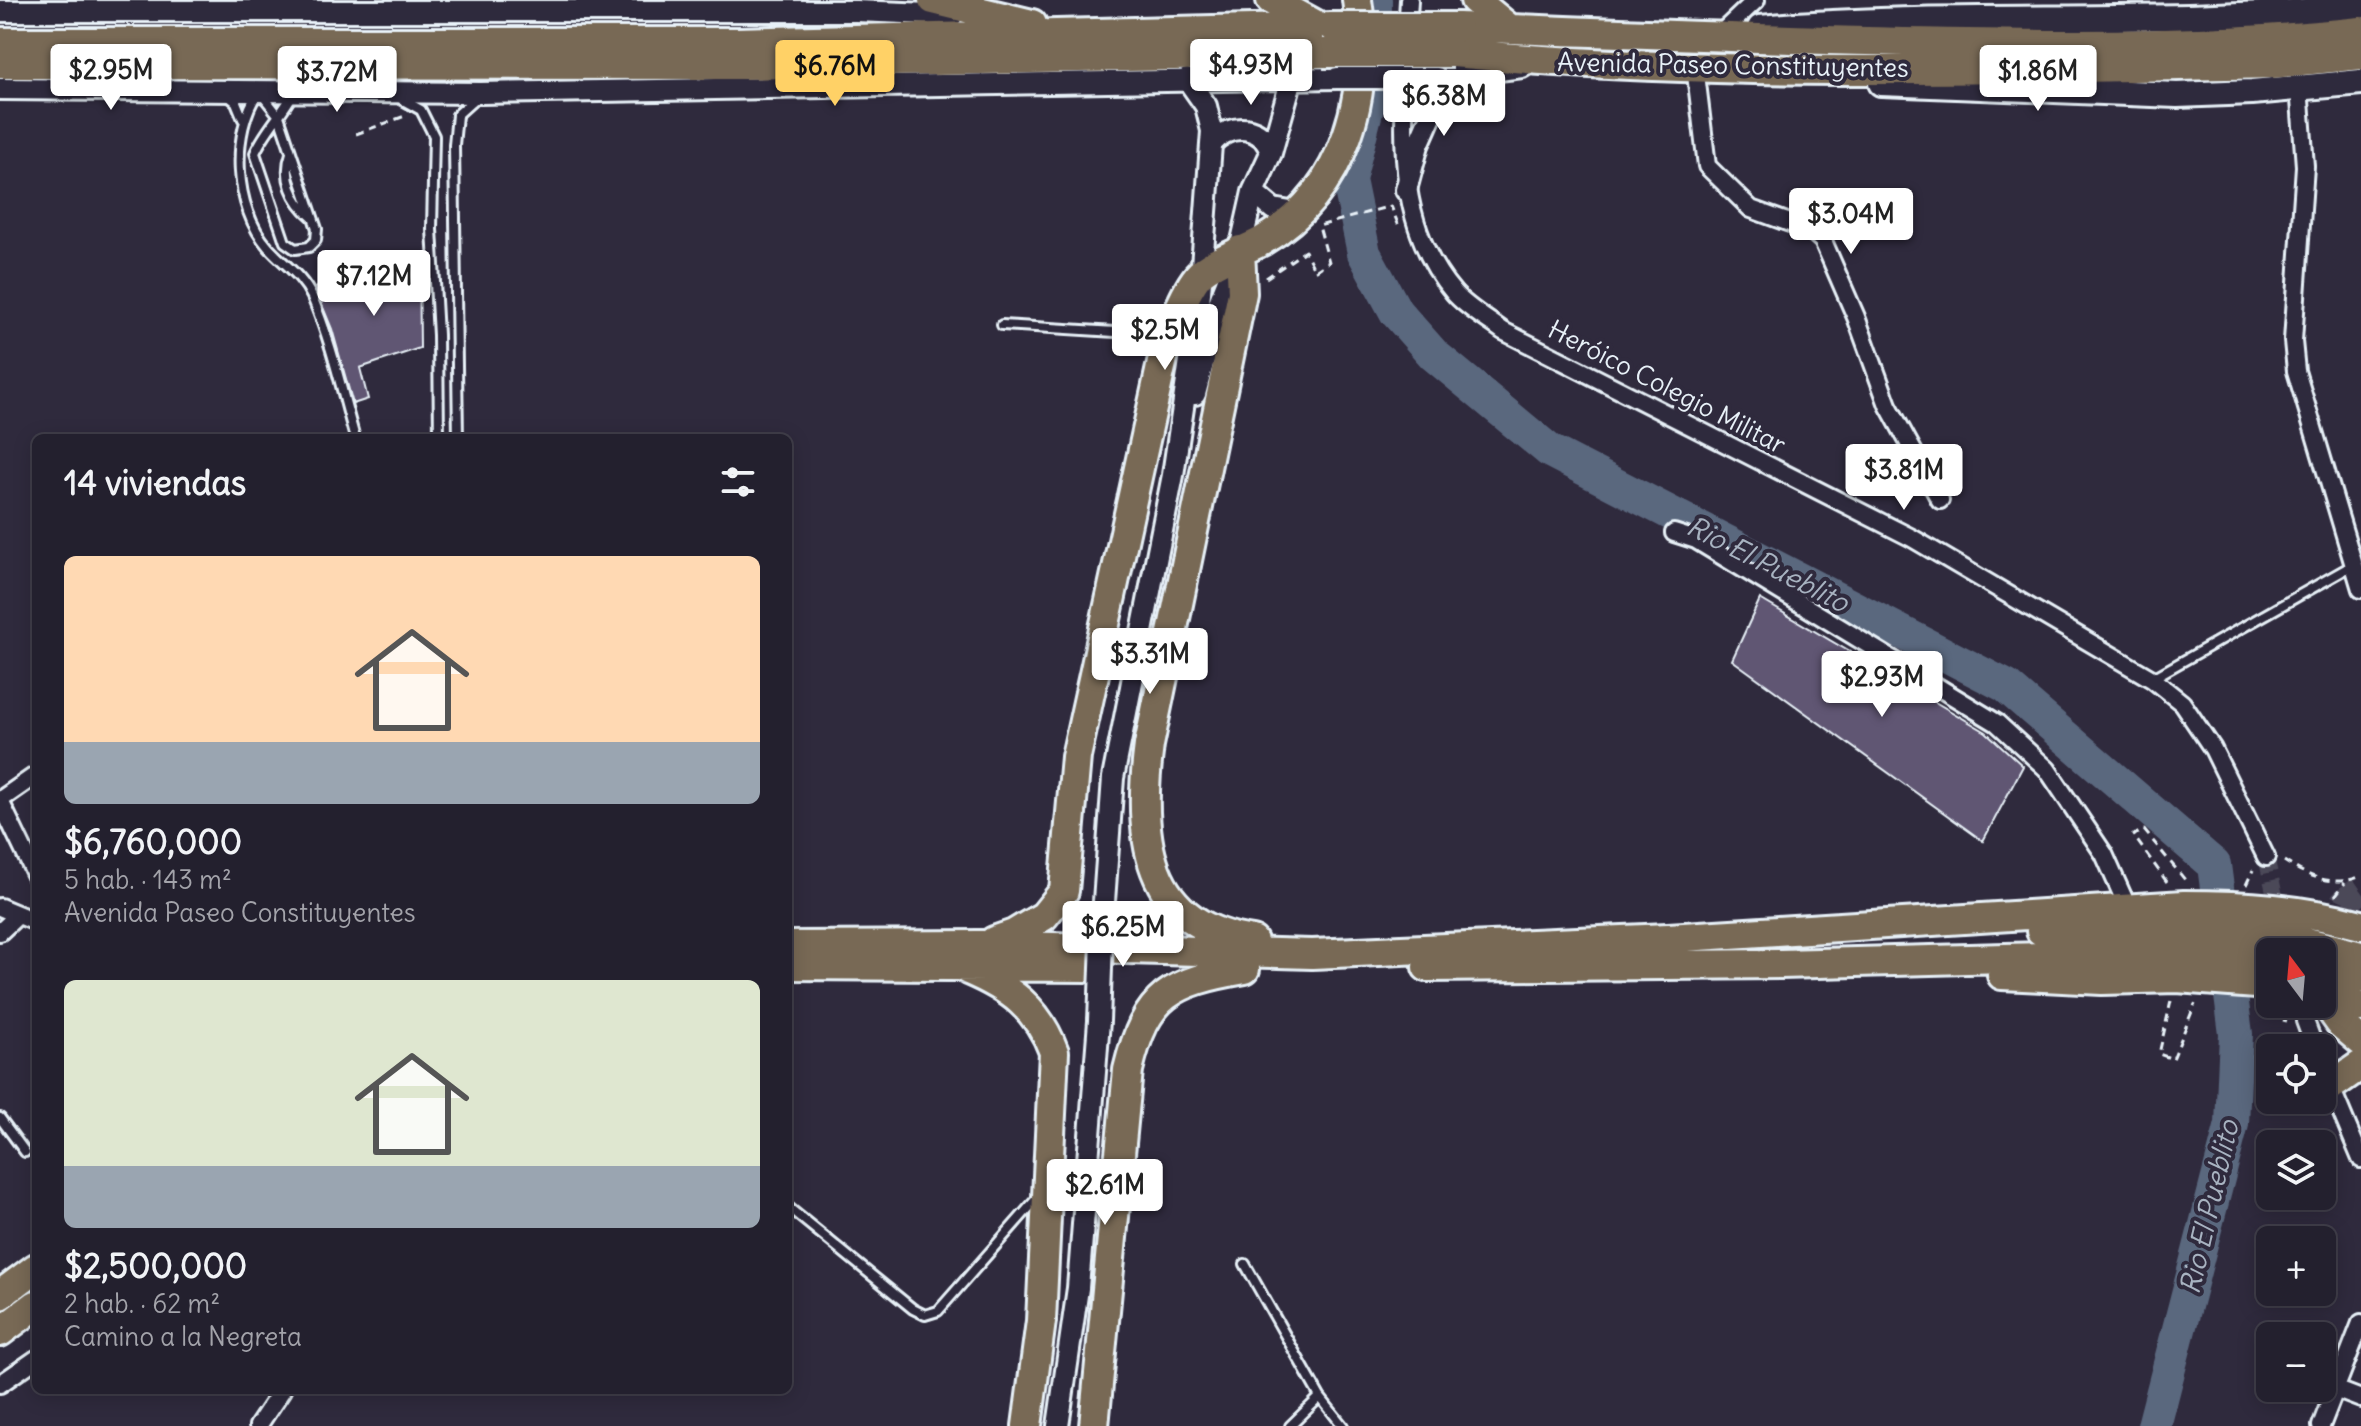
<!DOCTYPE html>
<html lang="es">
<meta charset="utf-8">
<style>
:root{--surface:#23202e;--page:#2b2836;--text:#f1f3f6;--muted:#a3a3aa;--line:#403e4a;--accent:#ffd166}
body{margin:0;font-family:Delius,sans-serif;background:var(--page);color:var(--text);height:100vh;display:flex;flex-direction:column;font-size:30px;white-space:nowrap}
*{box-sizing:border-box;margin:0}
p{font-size:26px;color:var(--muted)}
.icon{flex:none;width:44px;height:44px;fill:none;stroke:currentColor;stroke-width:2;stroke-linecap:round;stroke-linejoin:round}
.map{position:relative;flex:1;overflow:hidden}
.panel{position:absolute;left:32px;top:434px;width:760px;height:960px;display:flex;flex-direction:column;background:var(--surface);border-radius:12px;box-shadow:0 4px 20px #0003,0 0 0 2px var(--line)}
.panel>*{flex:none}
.needle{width:52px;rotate:344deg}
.tools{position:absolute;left:2256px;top:938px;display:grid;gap:16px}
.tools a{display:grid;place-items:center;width:80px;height:80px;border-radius:12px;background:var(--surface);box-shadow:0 4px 20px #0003,0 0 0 2px var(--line);font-size:40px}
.price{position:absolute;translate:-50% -68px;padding:0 18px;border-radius:8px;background:#fff;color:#222;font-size:26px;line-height:52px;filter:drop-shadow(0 2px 4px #0008)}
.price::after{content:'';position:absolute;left:50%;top:48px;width:24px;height:18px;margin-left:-12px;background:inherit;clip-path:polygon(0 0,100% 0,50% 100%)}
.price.current{background:var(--accent);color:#111}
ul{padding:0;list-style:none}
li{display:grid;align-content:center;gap:16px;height:424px;padding:0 32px}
li span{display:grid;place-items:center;height:248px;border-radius:12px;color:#555}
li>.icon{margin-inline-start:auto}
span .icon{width:144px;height:144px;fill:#fffc;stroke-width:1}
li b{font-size:34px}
h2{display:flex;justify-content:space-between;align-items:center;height:96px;padding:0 32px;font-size:34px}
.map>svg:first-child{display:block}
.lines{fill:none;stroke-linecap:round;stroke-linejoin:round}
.river{stroke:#5a677e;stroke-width:34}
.building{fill:#605673;stroke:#e8f1f8;stroke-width:2}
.minor-tunnel{stroke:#4b4859;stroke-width:16;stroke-dasharray:16 8;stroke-linecap:butt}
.trunk-tunnel{stroke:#4b4859;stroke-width:28;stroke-dasharray:28 14;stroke-linecap:butt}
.service-casing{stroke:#e8f1f8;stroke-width:14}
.minor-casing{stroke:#e8f1f8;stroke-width:22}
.tertiary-casing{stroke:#e8f1f8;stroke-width:26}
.secondary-casing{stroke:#e8f1f8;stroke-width:30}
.trunk-casing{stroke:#e8f1f8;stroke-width:34}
.path{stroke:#e8f1f8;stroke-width:3;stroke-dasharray:8 6;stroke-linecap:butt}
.service{stroke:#2f2a3d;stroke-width:8}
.minor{stroke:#2f2a3d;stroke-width:16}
.tertiary{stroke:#2f2a3d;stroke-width:20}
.secondary{stroke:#2f2a3d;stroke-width:24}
.trunk{stroke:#786954;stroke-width:28}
.tertiary-bridge-casing{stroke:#e8f1f8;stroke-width:26;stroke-linecap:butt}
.trunk-bridge-casing{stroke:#e8f1f8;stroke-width:34;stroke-linecap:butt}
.tertiary-bridge{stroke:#2f2a3d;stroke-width:20}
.trunk-bridge{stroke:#786954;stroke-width:28}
.labels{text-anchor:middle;stroke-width:8;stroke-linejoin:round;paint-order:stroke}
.street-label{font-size:26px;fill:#e8f1f8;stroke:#2f2a3d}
.water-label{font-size:28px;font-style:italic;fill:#a8b3c1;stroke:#2f2a3d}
</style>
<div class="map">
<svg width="2361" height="1426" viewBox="0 0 2361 1426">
<rect width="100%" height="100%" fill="#2f2a3d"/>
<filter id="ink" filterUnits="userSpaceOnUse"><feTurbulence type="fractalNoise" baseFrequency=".0125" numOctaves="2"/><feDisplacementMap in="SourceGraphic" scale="16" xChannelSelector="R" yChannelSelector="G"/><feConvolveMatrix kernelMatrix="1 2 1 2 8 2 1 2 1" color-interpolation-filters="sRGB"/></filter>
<g filter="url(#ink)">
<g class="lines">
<path class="river" d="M1375,0L1374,79L1349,180L1364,253L1396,312L1434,355L1550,451L2006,686L2214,865L2236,1034L2232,1124L2154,1426"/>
</g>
<path class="building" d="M419,256L420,348L360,368L368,399L353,404L332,329L315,288Z
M1760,599L1986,732L2023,766L1983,841L1732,660Z"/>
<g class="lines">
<path class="minor-tunnel" d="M2266,857L2288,952
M2301,1004L2305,1021"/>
<path class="trunk-tunnel" d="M2326,940L2344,902L2361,890"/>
<defs>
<path id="service" d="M226,94L236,102L243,119
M293,94C282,114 264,132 255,153L285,242L295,249L309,247L316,240L317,229L279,116L259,91C230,133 234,208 268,247C283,264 302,275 312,297C331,341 342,392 355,438
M401,99L421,110L434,136L432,229L438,335L439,438
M291,153C282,178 293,201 312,217
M1002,325L1163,335
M458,438L454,145L457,115L478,96
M2153,678L2353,565
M0,1118L25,1152
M788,1207L913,1309L925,1315L938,1311L1040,1195
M1245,1264L1320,1397L1343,1426
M1290,1426L1320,1397"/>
<path id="minor" d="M1407,33L1409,0
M1718,36L1756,0
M1695,66L1707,166L1751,209L1812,231L1823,241L1856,317L1888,405L1940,500
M1406,68C1402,148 1399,229 1454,293C1467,308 1487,319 1503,331L1912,538L2152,679L2182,703L2213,749L2266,857
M2299,87L2305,166L2293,341L2296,371L2361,589
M1674,533L1696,540L1997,723L2047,769L2104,854L2128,908
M0,800L36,775
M0,801L36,876
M0,907L36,922
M0,932L17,916
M2305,1021L2315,1048
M2322,1066L2361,1159
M0,1384L36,1359
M2335,1389L2361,1399
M258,1426L282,1390
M2321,1426L2361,1323"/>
<path id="tertiary" d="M0,11H856L953,15
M1437,78L1522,67
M0,89L481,93L1337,78
M1212,143C1231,122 1263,124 1271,153
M1406,190L1418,145L1448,77
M1253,192L1273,209L1296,213
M1195,394L1219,303L1240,250L1253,192L1271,153L1292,78
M1103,915L1113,778L1173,475L1200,293L1212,131L1206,106L1187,79
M1058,1426L1078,1288L1099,1021"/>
<path id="secondary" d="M1760,28C1960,10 2161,28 2361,6
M1881,83L2177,95L2252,92L2361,82"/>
<path id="trunk" d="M933,0L1032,24
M1271,0L1320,27
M1475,0L1510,29
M1457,27C1627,33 1797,41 1967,43C2099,45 2230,45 2361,31
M0,42H738L1333,27
M1453,53C1724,78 1999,70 2271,64L2361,55
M0,64L740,65L1323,53
M1240,250L1242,293L1149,745C1137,834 1144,926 1253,941
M2041,931L2256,933L2284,936L2361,956
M994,941L1014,934L1044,916L1064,891L1076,757L1168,335C1177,316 1185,292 1198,276C1210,262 1246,250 1262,241C1348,190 1371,92 1357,0
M788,946L981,945L1312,954L1668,938L2184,905C2245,905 2302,909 2361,925
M788,965L1089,967
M1427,967L1781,964L2117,955L2270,957
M2322,967L2361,979
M968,970C1010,988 1038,1008 1054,1052L1041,1321L1027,1426
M2002,975L2102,980L2177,978L2270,985
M2322,996L2361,1007
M2328,1006L2340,1023L2361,1041
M2331,1086L2361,1065
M0,1295L36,1268
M0,1332L36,1305
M1094,1426L1128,1070C1146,994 1171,982 1245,969"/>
</defs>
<use href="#service" class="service-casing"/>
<use href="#minor" class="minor-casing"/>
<use href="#tertiary" class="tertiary-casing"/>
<use href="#secondary" class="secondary-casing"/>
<use href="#trunk" class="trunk-casing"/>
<path class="path" d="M356,134L405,116
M1266,278L1305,251L1315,271L1329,262L1319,226L1391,206L1400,229
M2284,861C2309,877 2333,888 2361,876
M2167,882L2133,835L2144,830L2186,881
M2246,885L2253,870
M2335,896L2345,883
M2171,1001L2159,1054L2173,1059L2195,1004
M2258,1009L2266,1016L2287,1021"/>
<use href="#service" class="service"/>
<use href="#minor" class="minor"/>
<use href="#tertiary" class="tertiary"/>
<use href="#secondary" class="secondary"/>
<use href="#trunk" class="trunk"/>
<defs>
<path id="tertiary-bridge" d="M1337,78H1437
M1099,1021L1103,915"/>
<path id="trunk-bridge" d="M1333,27H1457
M1323,53H1453"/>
</defs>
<use href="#tertiary-bridge" class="tertiary-bridge-casing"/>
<use href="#trunk-bridge" class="trunk-bridge-casing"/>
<use href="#tertiary-bridge" class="tertiary-bridge"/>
<use href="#trunk-bridge" class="trunk-bridge"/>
</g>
</g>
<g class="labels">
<g class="street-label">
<text transform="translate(1733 65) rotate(1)" y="9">Avenida Paseo Constituyentes</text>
<text transform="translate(1667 387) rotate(27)" y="9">Heróico Colegio Militar</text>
</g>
<g class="water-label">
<text transform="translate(1768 564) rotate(27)" y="10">Rio El Pueblito</text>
<text transform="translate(2209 1207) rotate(-77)" y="10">Rio El Pueblito</text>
</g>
</g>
</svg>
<div class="tools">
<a><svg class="needle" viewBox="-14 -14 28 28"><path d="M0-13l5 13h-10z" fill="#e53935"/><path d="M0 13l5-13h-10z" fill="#a3a3aa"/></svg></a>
<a><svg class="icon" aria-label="locate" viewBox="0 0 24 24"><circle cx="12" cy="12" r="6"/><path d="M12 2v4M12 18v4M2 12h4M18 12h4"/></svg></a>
<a><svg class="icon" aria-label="layers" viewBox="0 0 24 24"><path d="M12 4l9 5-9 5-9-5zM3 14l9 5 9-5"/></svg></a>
<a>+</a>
<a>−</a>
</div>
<b class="price" style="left:1251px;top:107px">$4.93M</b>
<b class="price current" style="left:835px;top:108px">$6.76M</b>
<b class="price" style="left:111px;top:112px">$2.95M</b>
<b class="price" style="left:2038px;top:113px">$1.86M</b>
<b class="price" style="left:337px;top:114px">$3.72M</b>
<b class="price" style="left:1444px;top:138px">$6.38M</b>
<b class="price" style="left:1851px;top:256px">$3.04M</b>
<b class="price" style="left:374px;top:318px">$7.12M</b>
<b class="price" style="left:1165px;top:372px">$2.5M</b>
<b class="price" style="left:1904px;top:512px">$3.81M</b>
<b class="price" style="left:1150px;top:696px">$3.31M</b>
<b class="price" style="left:1882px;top:719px">$2.93M</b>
<b class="price" style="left:1123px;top:969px">$6.25M</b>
<b class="price" style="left:1105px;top:1227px">$2.61M</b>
<section class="panel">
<h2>14 viviendas<svg class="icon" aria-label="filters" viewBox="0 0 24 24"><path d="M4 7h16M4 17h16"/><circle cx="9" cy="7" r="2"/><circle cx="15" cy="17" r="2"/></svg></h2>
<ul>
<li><span style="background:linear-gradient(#ffd9b3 75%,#9aa5b1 0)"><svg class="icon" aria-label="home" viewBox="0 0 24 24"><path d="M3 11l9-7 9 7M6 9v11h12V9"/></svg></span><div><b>$6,760,000</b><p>5 hab. · 143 m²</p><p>Avenida Paseo Constituyentes</p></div></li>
<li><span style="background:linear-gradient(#dfe7d0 75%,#9aa5b1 0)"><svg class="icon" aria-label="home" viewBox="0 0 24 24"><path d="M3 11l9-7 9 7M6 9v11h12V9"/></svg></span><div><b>$2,500,000</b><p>2 hab. · 62 m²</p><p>Camino a la Negreta</p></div></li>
</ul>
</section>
</div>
